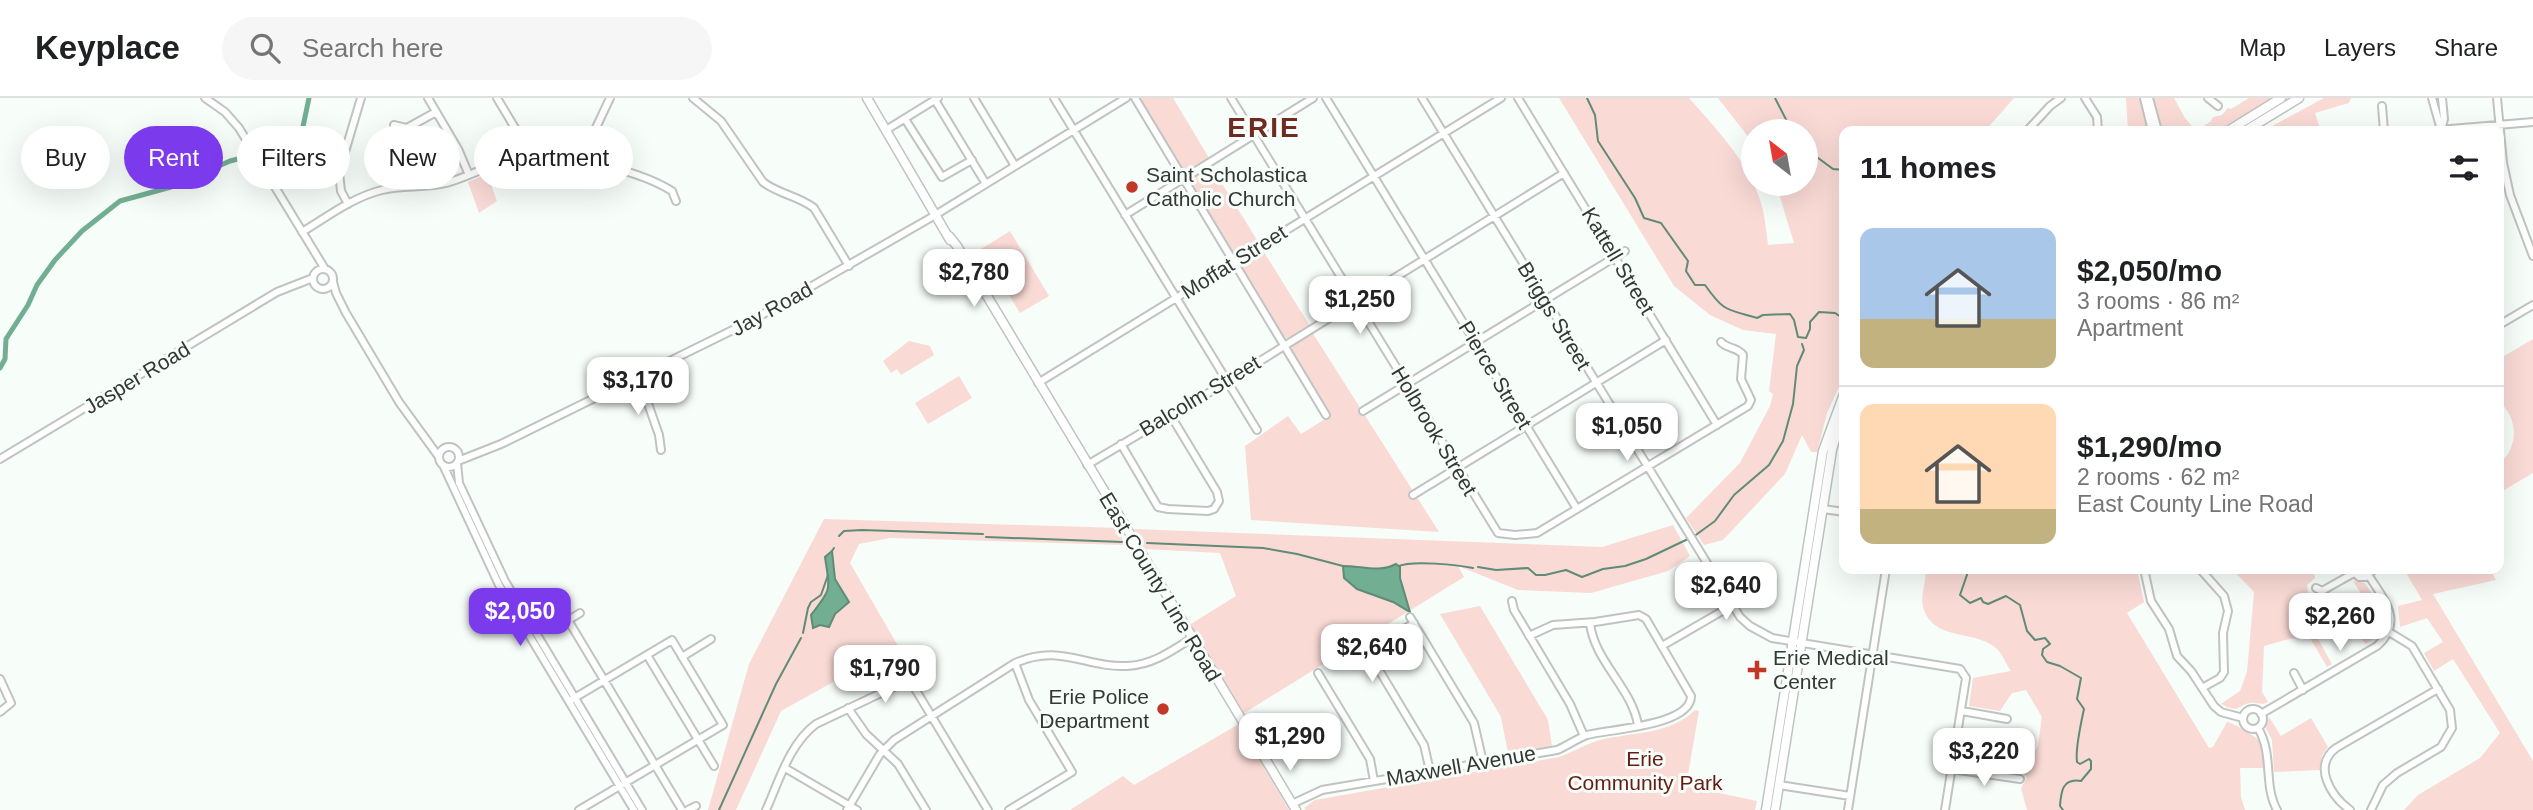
<!DOCTYPE html>
<meta charset="utf-8">
<style>
:root{--surface:#fff;--page:#f6f6f6;--text:#202124;--muted:#757577;--line:#e0e0e0;--accent:#7c3aed}
body{margin:0;font-family:Arial,sans-serif;background:var(--page);color:var(--text);height:100vh;display:flex;flex-direction:column;font-size:26px;white-space:nowrap}
*{box-sizing:border-box;margin:0}
p{font-size:23px;color:var(--muted)}
.icon{flex:none;width:38px;height:38px;fill:none;stroke:currentColor;stroke-width:2;stroke-linecap:round;stroke-linejoin:round}
.map{position:relative;flex:1;overflow:hidden}
.panel{position:absolute;left:1839px;top:28px;width:665px;height:448px;display:flex;flex-direction:column;background:var(--surface);border-radius:14px;box-shadow:0 7px 28px #0002}
.panel>*{flex:none}
.top-card{position:absolute;left:21px;top:28px;width:665px;height:63px;display:flex;gap:14px}
.needle{width:46px;rotate:329deg}
.buttons{position:absolute;left:1741px;top:21px;display:grid;gap:14px}
.buttons a{display:grid;place-items:center;width:77px;height:77px;border-radius:50%;background:var(--surface);box-shadow:0 7px 28px #0002;font-size:35px}
.price{position:absolute;translate:-50% -60px;padding:0 16px;border-radius:14px;background:#fff;color:#222;font-size:23px;line-height:46px;filter:drop-shadow(0 2px 4px #0008)}
.price::after{content:'';position:absolute;left:50%;top:42px;width:21px;height:16px;margin-left:-10px;background:inherit;clip-path:polygon(0 0,100% 0,50% 100%)}
.price.on{background:var(--accent);color:#fff}
ul{padding:0;list-style:none}
li{display:flex;align-items:center;gap:21px;height:175px;padding:0 21px}
li+li{border-top:2px solid var(--line)}
li span{display:grid;place-items:center;flex:none;width:196px;height:140px;border-radius:14px;color:#555}
li>.icon{margin-inline-start:auto}
span .icon{width:84px;height:84px;fill:#fffc;stroke-width:1}
li b{font-size:30px}
h2{display:flex;justify-content:space-between;align-items:center;height:84px;padding:0 21px;font-size:30px}
.pill{padding:0 24px;border-radius:32px;background:var(--surface);box-shadow:0 7px 28px #0002;font-size:24px;line-height:63px}
.pill.on{background:var(--accent);color:#fff}
header{display:flex;align-items:center;gap:42px;box-sizing:border-box;height:98px;padding:0 35px;background:var(--surface);border-bottom:2px solid var(--line)}
header strong{font-size:33px}
nav{display:flex;gap:38px;margin-inline-start:auto;font-size:24px}
.search{width:490px;height:63px;background:var(--page);display:flex;align-items:center;gap:18px;box-sizing:border-box;padding:0 24px;border-radius:38px;color:var(--muted);font-size:26px}
.map>svg:first-child{display:block}
.green{fill:#f9dad5}
.water{fill:#72af92;stroke:#608b76;stroke-width:2}
.lines{fill:none;stroke-linecap:round;stroke-linejoin:round}
.stream{stroke:#608b76;stroke-width:2}
.canal{stroke:#72af92;stroke-width:5}
.minor-casing{stroke:#bfc4c1;stroke-width:10}
.major-casing{stroke:#bfc4c1;stroke-width:11}
.minor{stroke:#fff;stroke-width:6}
.major{stroke:#fff;stroke-width:8}
.poi-dot{fill:#c33727;stroke:#f7fdf9;stroke-width:2.5}
.labels{text-anchor:middle;stroke-width:6;stroke-linejoin:round;paint-order:stroke}
.poi-label{font-size:21px;fill:#353736;stroke:#f7fdf9;text-anchor:start}
.street-label{font-size:21px;fill:#353736;stroke:#f7fdf9}
.park-label{font-size:21px;fill:#651c13;stroke:#f7fdf9}
.district-label{font-size:28px;font-weight:bold;letter-spacing:2px;fill:#6f2a21;stroke:#f7fdf9}
</style>
<header>
<strong>Keyplace</strong>
<div class="search"><svg class="icon" aria-label="search" viewBox="0 0 24 24"><circle cx="10" cy="10" r="6"/><path d="M15 15l6 6"/></svg>Search here</div>
<nav><a>Map</a><a>Layers</a><a>Share</a></nav>
</header>
<div class="map">
<svg width="2533" height="712" viewBox="0 0 2533 712">
<rect width="100%" height="100%" fill="#f7fdf9"/>
<path class="green" d="M1140,0H1173L1209,60L1188,73H1182Z
M1559,0H1689C1716,31 1745,60 1759,99C1765,115 1766,132 1768,147L1794,145L1776,86H1806V33H1754L1753,45L1718,0H2014L1985,33H1844V278L1827,315L1817,354H1811L1802,337L1785,376L1723,442L1704,447L1686,420L1740,365L1770,308L1773,296L1769,293L1776,236L1743,232L1710,217L1674,188Z
M2126,0H2141L2148,33H2128Z
M2153,0H2174L2185,20L2196,33H2162Z
M2249,0H2275L2216,33H2197L2211,23L2213,19L2222,17L2228,10L2231,11Z
M2324,0H2351L2349,5L2315,15L2321,33H2263Z
M1211,68L1259,145L1240,157L1232,155L1190,86L1192,80Z
M487,76L497,103L479,115L468,84Z
M1010,133L1049,198L1020,215L981,151Z
M1262,151L1310,228L1289,241L1282,238L1241,169L1243,162Z
M1312,234L1439,434L1251,422L1245,348L1288,318L1301,336L1330,318L1291,254L1293,246Z
M2533,241V375L2499,395C2499,388 2496,374 2499,367C2501,363 2507,358 2509,354C2519,335 2513,316 2499,303V261Z
M909,243L930,248L934,257L901,277L897,271L891,275L883,263Z
M959,278L972,300L928,326L915,305Z
M824,421L1119,430L1124,447L890,440L859,446L850,465L898,548L781,613L736,712H708L749,566Z
M1673,427L1690,458L1668,473L1591,495L1518,492L1458,468L1464,479L1241,617L1186,529L1236,498L1220,455L1145,451L1134,431L1602,449Z
M1925,471H2137L2144,504L2127,515L2209,650L2213,649L2227,624C2234,625 2257,639 2262,645L2264,670H2240L2241,699L2245,712H2027L2021,690L2027,680L2022,674L2038,648L2042,619L2026,592L2012,595L2000,613L1969,608L1973,580L2011,573C2006,566 2002,555 1996,550C1974,531 1933,544 1923,509C1920,496 1927,484 1925,471Z
M2232,471H2314L2315,480L2307,487L2309,499L2295,513L2306,526L2325,523L2364,500L2353,483L2365,485C2380,509 2396,527 2366,546L2351,532L2317,539L2332,566L2327,569L2310,540L2289,541L2264,548L2262,594L2268,604C2260,608 2258,604 2250,605C2235,608 2241,616 2221,606L2240,593L2247,574L2254,494Z
M2404,471H2490L2496,482L2433,496L2533,663V712H2404L2418,697L2480,660L2500,635L2453,561L2434,573L2424,555L2443,544L2427,520L2400,529L2398,508L2422,502Z
M1480,508L1548,622L1552,648L1508,655L1501,619L1440,516Z
M1695,612L1699,613L1686,688L1757,703L1755,712H1306L1304,710L1315,702L1559,659C1573,654 1586,646 1600,642C1632,634 1670,637 1695,612Z
M2269,619L2281,638L2311,620L2328,649L2322,657L2320,672L2274,674L2272,642L2266,630Z
M1239,626L1289,712H1070L1123,678L1134,687Z"/>
<path class="water" d="M832,453L835,481L849,504L835,516L829,529L820,527L813,530L811,517C832,490 830,493 825,459Z
M1396,466L1400,469V480L1410,514L1393,504L1357,491L1344,480L1343,468C1362,468 1379,475 1396,466Z"/>
<g class="lines">
<path class="stream" d="M1587,0L1595,17L1598,43L1635,100L1644,120L1661,125L1688,163L1686,173L1695,187H1705C1724,214 1726,211 1757,220L1763,217L1790,216L1794,222L1798,239L1806,240L1810,231V224L1819,214L1835,215L1844,221
M1775,0L1792,33
M1912,33L1931,30
M1806,51L1833,71L1844,72
M839,438L844,433L862,432L983,436
M986,439L1123,444
M1693,439L1715,423L1734,397L1769,367L1783,343L1793,306L1797,268L1804,252L1802,246
M1147,445L1263,450L1297,456L1343,468
M832,453L834,450
M1399,468C1412,462 1458,467 1473,470
M1478,469L1496,472L1528,470L1536,477H1545L1566,472L1582,479L1603,471L1625,468L1646,461L1688,441
M1969,471L1960,497L1970,505L1981,500L1983,504L1988,506L2006,498L2020,507L2027,533L2035,542L2045,540L2050,546L2043,551L2042,557L2047,564L2060,568L2081,580L2077,601L2084,611C2081,625 2075,651 2077,664L2080,666L2089,661L2091,663V671L2081,683C2062,680 2061,694 2060,708L2063,712
M803,535L808,510L811,504L821,497L828,477
M719,712L776,586L801,540"/>
<path class="canal" d="M0,270L5,261L6,241L28,207L37,187L55,162L82,133L120,103L171,89L230,63L262,55L284,53L294,49L301,38L309,0"/>
<defs>
<path id="minor" d="M205,0L225,14L239,30L325,171
M428,0L458,51L469,77
M497,0L521,40L526,61
M693,0L721,23L763,84C778,96 799,98 814,110L849,168
M974,0L1015,68
M1054,0L1257,332
M1135,0L1326,317
M1231,0L1498,435L1515,437L1537,435L1748,308L1751,302L1741,281L1743,257C1738,249 1727,251 1721,244
M1326,0L1577,411
M1422,0L1740,519L1750,528L1772,540L1960,571L1966,580L1945,712
M1518,0L1717,327
M2085,0L2097,19L2098,33
M2144,0L2152,33
M2149,0L2158,33
M2208,0L2218,8
M2432,0L2441,32
M2497,0L2503,65L2510,97L2533,158
M935,2L986,86
M2382,8L2384,33
M905,21L942,79L972,62
M394,27L407,30L436,14
M886,32L938,0
M2027,33L2050,8L2061,0
M2427,33L2533,24
M2441,33L2444,21L2442,0
M589,66L594,34L610,0
M348,106L341,93L339,74L361,0
M1125,117L1313,0
M302,134C327,119 353,99 382,92C403,87 425,90 446,85C466,80 485,68 506,64C553,54 631,68 672,93L676,103
M313 181a10 10 0 1 1 20 0a10 10 0 1 1-20 0Z
M333,184L336,195L346,215L399,304L439,359
M2499,227L2533,207
M639,280L659,337L661,352
M1038,285L1501,0
M1363,313L1625,153
M1121,346L1158,409L1168,411L1208,413L1214,411L1219,403L1217,394L1171,318
M439 359a10 10 0 1 1 20 0a10 10 0 1 1-20 0Z
M0,361L277,194L313,180
M458,363L501,346L751,223L932,119L1126,0
M457,365L459,385L505,483L642,712
M443,367L499,487L634,712
M1087,367L1197,302L1564,75
M1413,397L1666,242
M1823,411L1844,414
M2144,471L2151,503L2169,531L2177,558L2191,573L2214,608L2221,614L2243,620
M2200,471L2224,498L2228,513L2223,535L2224,574L2220,580L2202,590
M2353,473L2359,479H2366L2374,471
M2316,490L2322,493L2354,475
M1512,503L1514,512L1570,606L1584,638
M1410,519L1474,625L1483,664
M568,522L682,712
M1414,525L1376,548L1372,555L1373,562L1424,647L1430,673
M1590,525C1594,563 1632,590 1638,627
M557,529L580,515
M1662,548L1731,508
M647,557L714,668
M682,559L711,541
M1318,575L1370,661L1374,683
M2294,575L2303,592
M0,581L11,605L0,614
M571,602L672,542L723,627L579,712
M848,610L866,636L898,666L926,712
M2243 621a10 10 0 1 1 20 0a10 10 0 1 1-20 0Z
M1962,613L2007,621
M2261,616L2377,548C2404,524 2385,503 2369,478
M2258,630C2274,657 2263,687 2277,712
M785,670L857,712
M1952,671L2020,681
M1779,687L1850,698
M1292,706L1322,692L1557,652C1567,648 1576,641 1587,637C1609,631 1691,628 1691,598L1646,521L1639,517L1595,524L1553,527L1529,538
M688,712L696,708
M766,712C779,683 790,645 816,626L904,584L914,589L988,712
M847,712L880,656L894,642L1015,565C1061,545 1085,570 1127,568C1152,567 1172,553 1192,540
M1009,712L1072,674L1029,602L1015,565
M1848,712L1886,471
M2350,712C2331,698 2312,668 2336,650L2438,591
M2371,712L2383,687L2397,675L2441,649L2452,630L2450,612L2412,548L2389,534"/>
<path id="major" d="M867,0L950,142
M2228,33L2281,0
M2245,33L2299,0
M949,138L957,148L1296,712
M1766,712L1823,353L1844,296
M1775,712L1832,352L1844,311"/>
</defs>
<use href="#minor" class="minor-casing"/>
<use href="#major" class="major-casing"/>
<use href="#minor" class="minor"/>
<use href="#major" class="major"/>
</g>
<g class="poi-dot">
<circle cx="1132" cy="89" r="7"/>
<path d="M1753.5 561.5h7v7h7v7h-7v7h-7v-7h-7v-7h7z"/>
<circle cx="1163" cy="611" r="7"/>
</g>
<g class="labels">
<g class="poi-label">
<text x="1146" y="84">Saint Scholastica<tspan x="1146" dy="24">Catholic Church</tspan></text>
<text x="1773" y="567">Erie Medical<tspan x="1773" dy="24">Center</tspan></text>
<text x="1149" y="606" text-anchor="end">Erie Police<tspan x="1149" dy="24">Department</tspan></text>
</g>
<g class="street-label">
<text transform="translate(1618 163) rotate(59)" y="7">Kattell Street</text>
<text transform="translate(1234 164) rotate(-32)" y="7">Moffat Street</text>
<text transform="translate(772 211) rotate(-29)" y="7">Jay Road</text>
<text transform="translate(1554 218) rotate(59)" y="7">Briggs Street</text>
<text transform="translate(1495 277) rotate(59)" y="7">Pierce Street</text>
<text transform="translate(137 280) rotate(-31)" y="7">Jasper Road</text>
<text transform="translate(1200 298) rotate(-31)" y="7">Balcolm Street</text>
<text transform="translate(1434 333) rotate(59)" y="7">Holbrook Street</text>
<text transform="translate(1160 489) rotate(59)" y="7">East County Line Road</text>
<text transform="translate(1461 668) rotate(-10)" y="7">Maxwell Avenue</text>
</g>
<g class="park-label">
<text x="1645" y="668">Erie<tspan x="1645" dy="24">Community Park</tspan></text>
</g>
<g class="district-label">
<text x="1264" y="39">ERIE</text>
</g>
</g>
</svg>
<div class="buttons">
<a><svg class="needle" viewBox="-14 -14 28 28"><path d="M0-13l5 13h-10z" fill="#e53935"/><path d="M0 13l5-13h-10z" fill="#757577"/></svg></a>
</div>
<b class="price" style="left:974px;top:211px">$2,780</b>
<b class="price" style="left:1360px;top:238px">$1,250</b>
<b class="price" style="left:638px;top:319px">$3,170</b>
<b class="price" style="left:1627px;top:365px">$1,050</b>
<b class="price" style="left:1726px;top:524px">$2,640</b>
<b class="price on" style="left:520px;top:550px">$2,050</b>
<b class="price" style="left:2340px;top:555px">$2,260</b>
<b class="price" style="left:1372px;top:586px">$2,640</b>
<b class="price" style="left:885px;top:607px">$1,790</b>
<b class="price" style="left:1290px;top:675px">$1,290</b>
<b class="price" style="left:1984px;top:690px">$3,220</b>
<div class="top-card">
<a class="pill">Buy</a>
<a class="pill on">Rent</a>
<a class="pill">Filters</a>
<a class="pill">New</a>
<a class="pill">Apartment</a>
</div>
<section class="panel">
<h2>11 homes<svg class="icon" aria-label="filters" viewBox="0 0 24 24"><path d="M4 7h16M4 17h16"/><circle cx="9" cy="7" r="2"/><circle cx="15" cy="17" r="2"/></svg></h2>
<ul>
<li><span style="background:linear-gradient(#a9c7e8 65%,#c2b280 0)"><svg class="icon" aria-label="home" viewBox="0 0 24 24"><path d="M3 11l9-7 9 7M6 9v11h12V9"/></svg></span><div><b>$2,050/mo</b><p>3 rooms · 86 m²</p><p>Apartment</p></div></li>
<li><span style="background:linear-gradient(#ffd9b3 75%,#c2b280 0)"><svg class="icon" aria-label="home" viewBox="0 0 24 24"><path d="M3 11l9-7 9 7M6 9v11h12V9"/></svg></span><div><b>$1,290/mo</b><p>2 rooms · 62 m²</p><p>East County Line Road</p></div></li>
</ul>
</section>
</div>
